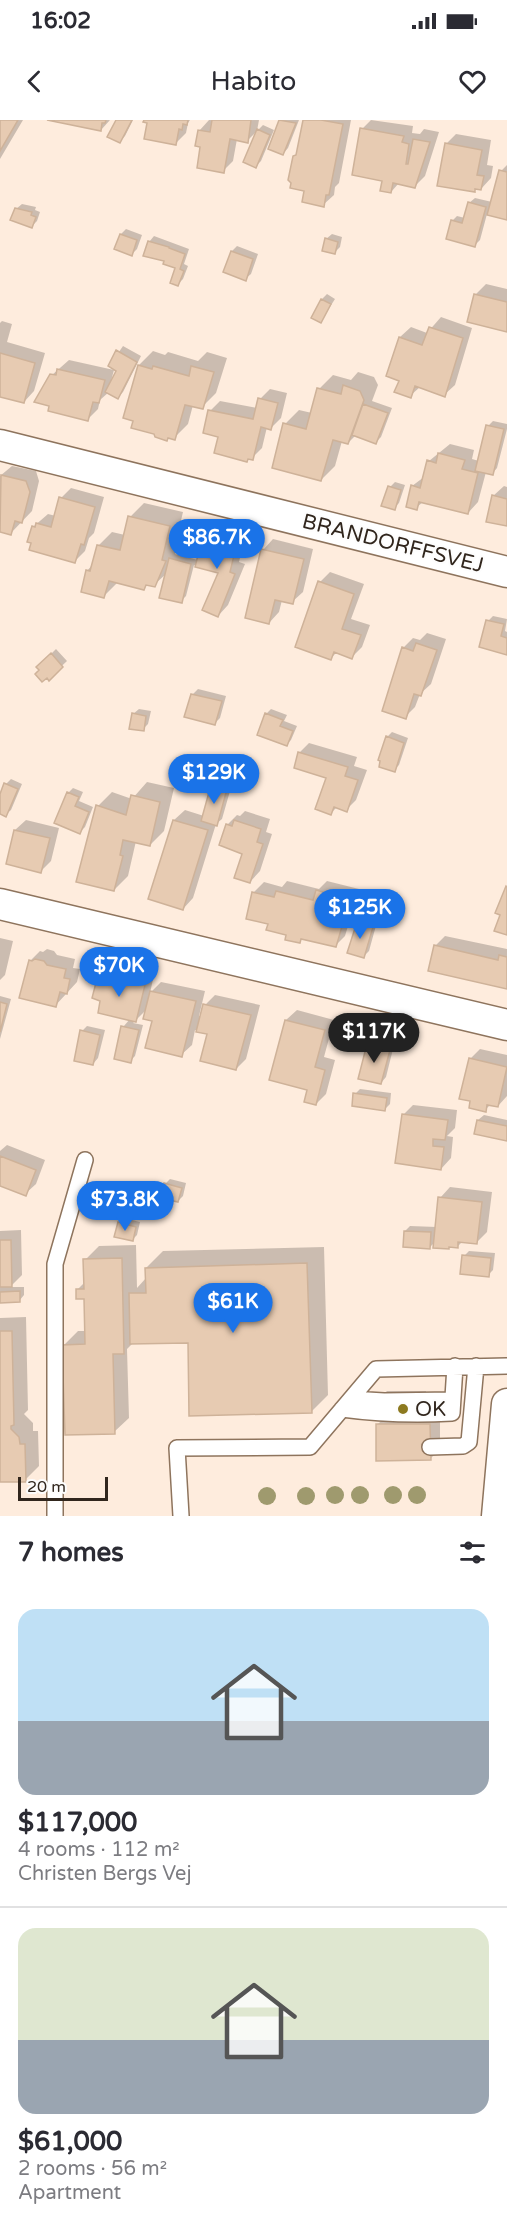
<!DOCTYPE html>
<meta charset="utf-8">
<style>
:root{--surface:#fff;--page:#f2f2f3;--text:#2b2b33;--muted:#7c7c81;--line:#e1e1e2;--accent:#1a73e8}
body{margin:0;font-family:"Varela Round",sans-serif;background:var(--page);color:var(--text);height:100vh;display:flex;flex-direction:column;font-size:22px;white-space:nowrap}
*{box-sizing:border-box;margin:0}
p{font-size:20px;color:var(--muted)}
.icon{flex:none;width:33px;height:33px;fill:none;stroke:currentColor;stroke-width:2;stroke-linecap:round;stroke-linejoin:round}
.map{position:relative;height:1396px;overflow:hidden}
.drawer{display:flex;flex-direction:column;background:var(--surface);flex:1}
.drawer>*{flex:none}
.scale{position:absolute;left:18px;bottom:15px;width:90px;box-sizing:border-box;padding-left:6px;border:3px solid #31261d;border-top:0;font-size:16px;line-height:21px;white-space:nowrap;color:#31261d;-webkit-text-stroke:4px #fdfdfd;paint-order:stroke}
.price{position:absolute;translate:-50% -51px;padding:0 14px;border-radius:21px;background:var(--accent);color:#fff;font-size:20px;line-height:39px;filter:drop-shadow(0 2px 3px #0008)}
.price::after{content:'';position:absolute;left:50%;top:36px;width:18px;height:14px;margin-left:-9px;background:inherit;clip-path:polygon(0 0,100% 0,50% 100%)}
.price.selected{background:#222;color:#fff}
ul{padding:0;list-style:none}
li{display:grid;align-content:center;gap:12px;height:318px;padding:0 18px}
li+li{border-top:2px solid var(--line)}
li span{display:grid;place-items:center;height:186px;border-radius:18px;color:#555}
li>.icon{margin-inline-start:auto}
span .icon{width:108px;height:108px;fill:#fffc;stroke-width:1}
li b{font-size:26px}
h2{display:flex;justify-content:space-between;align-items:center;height:72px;padding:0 18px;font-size:26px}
.status{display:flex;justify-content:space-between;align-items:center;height:42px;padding:0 30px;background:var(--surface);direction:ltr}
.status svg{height:16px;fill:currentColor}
header{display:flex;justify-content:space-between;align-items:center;height:78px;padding:0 18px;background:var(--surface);font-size:27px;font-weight:600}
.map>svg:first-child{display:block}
.shadow{fill:#0003}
.building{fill:#e7cbb2;stroke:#ceb299;stroke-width:1.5}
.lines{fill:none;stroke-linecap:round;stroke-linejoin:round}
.service-casing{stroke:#8e745d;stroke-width:18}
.minor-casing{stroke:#8e745d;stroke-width:33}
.service{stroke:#fff;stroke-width:15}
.minor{stroke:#fff;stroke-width:30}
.tree{fill:#9f9a6e}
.poi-dot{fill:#8c791f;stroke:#fdfdfd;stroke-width:2}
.labels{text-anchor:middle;stroke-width:4.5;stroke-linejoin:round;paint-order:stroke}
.street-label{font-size:21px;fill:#31261d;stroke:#fdfdfd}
.poi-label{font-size:21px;fill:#31261d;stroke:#fdfdfd;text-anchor:start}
</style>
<div class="status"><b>16:02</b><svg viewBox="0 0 49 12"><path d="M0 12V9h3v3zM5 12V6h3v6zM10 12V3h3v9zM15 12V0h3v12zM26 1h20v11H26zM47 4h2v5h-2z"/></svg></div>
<header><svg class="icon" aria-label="back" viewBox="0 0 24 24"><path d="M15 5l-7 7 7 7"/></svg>Habito<svg class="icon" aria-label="heart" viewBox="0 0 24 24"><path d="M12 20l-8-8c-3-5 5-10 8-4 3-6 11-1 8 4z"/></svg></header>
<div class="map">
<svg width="507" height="1396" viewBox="0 0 507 1396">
<rect width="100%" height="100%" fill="#feecdd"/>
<path class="shadow" d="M0,0H23L0,39Z
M48,0H110L101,10Z
M117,0H133L125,16L120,21Z
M145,0H190L188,3L186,13L176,23Z
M209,0H259L257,11L247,21L237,19L233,41L223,51L202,26L199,11Z
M281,0H299L288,28L283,34L270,29Z
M305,0H351L339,63L335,67L334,75L323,85L306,69L298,33Z
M371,0L413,6L412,13L420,14L424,9L439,12L425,56L415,66L399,63L391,72L362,9Z
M263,5L274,10L261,41L256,46L258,10Z
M456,14L491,20L487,45L493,46L491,58L481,69L477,68L474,71L446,24Z
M507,45V98L487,94L480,120L475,125L452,101L457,96L465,98L469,83L475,78L492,82L501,51Z
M22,84L36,87L35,90L40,92L37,101L32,106L16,89Z
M126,109L142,115L137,129L132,134L116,128L121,114Z
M332,114L342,117L340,127L335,132L326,119Z
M154,116L189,129L184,144L188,146L183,159L178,164L177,147L166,140L149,122Z
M237,126L258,134L251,154L245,159L232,131Z
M486,164L507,169V210L469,201L476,174Z
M327,174L335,179L321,201L322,179Z
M441,197L472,208L455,265L444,275L420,267L410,276L400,260L387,255L400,217L411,207L427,213Z
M2,201L12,204L7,222L45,233L34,271L24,282L0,275V203Z
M123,226L141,236L123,272L118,277L109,272L100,280L98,289L88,299L52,255L69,240L114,250L111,261L118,251L110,245Z
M153,231L165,235L168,232L198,241L207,232L227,238L216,273L202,287L193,285L188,304L174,318L139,245Z
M358,252L374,257L378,265L372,281L392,288L381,317L376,322L356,315L348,323L342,321L335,346L321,360L285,304L299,290L312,293L319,269L333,255L351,260Z
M270,269L287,273L281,298L271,308L267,307L262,328L252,338L220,316L210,291L220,281L257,288L260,279Z
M493,301L507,304V309L497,348L492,354L486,352L478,382L468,393L424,381L416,388L412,366L424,357L429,341L450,324L474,330L472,339L479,341L488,306Z
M12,346L36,351L39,361L32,391L11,413L0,411V356Z
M395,362L405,365L399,383L394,388L390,367Z
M504,366L507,367V405L493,376Z
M71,368L104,377L94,413L89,418L85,431L75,441L33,407L48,394L56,396L61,378Z
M144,383L183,392L175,426L178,427L175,434L198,440L204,416L215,406L246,413L239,442L245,444L228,485L218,496L220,452L194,445L186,476L181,481L167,453L154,465L148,464L144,468L118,462L104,476L87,451L93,444L98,426L112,412L125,415L130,397Z
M273,419L313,429L303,472L292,482L282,480L279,492L269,503L263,430Z
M330,452L364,464L351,499L370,505L362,527L352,537L337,532L331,538L320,462Z
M493,496L507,499L505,511L507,512V534L488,501Z
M427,513L446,519L431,564L420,574L415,587L405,597L403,528L413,518L420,520Z
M56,529L67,541L49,558L38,547Z
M198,569L226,576L220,598L215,603L193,574Z
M139,589L151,591L148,604L143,609L133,594Z
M271,589L287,595L284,601L297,606L291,620L286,625L266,594Z
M392,612L408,618L399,645L394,650L387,617Z
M309,623L357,637L354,646L367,650L356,680L346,690L337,687L331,693L327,657L299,633Z
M223,638L234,641L230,656L224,662L232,664L222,699L216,704L193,778L183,789L174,700L185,690L204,696L213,666L219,659L218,643Z
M11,659L22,664L11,690L5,695L0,693V677L6,664Z
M147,662L174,668L164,711L150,725L136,721L128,756L114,770L98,686L112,672L132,679Z
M73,668L83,672L79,681L93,687L85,707L80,712L68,673Z
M245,691L270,699L266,712L272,714L260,751L250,762L243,733L227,705L237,695L240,696Z
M26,700L59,708L51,741L41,751L15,710Z
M287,761L319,769L327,761L359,769L345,816L335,826L303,818L299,822L270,803L247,798L254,772L264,762L282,767Z
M363,798L377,802L369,831L364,836L358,803Z
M445,816L507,829V867L435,826Z
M0,818L13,821L5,855L0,860Z
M47,829L54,831L57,835L75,839L73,848L80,849L77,862L55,886L30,841L40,831L43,832Z
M109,846L154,855L150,873L161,862L205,871L199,896L201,897L205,885L215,875L260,885L246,939L236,949L208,913L195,910L192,925L181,935L147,889L133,903L143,905L135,936L130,941L123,907L130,899L102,879L99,856Z
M0,876L11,879L0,919Z
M297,890L334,900L324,937L335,940L326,974L316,984L286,900Z
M87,906L105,910L98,938L93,944L82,911Z
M373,919L394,925L386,957L381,963L368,925Z
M480,929L507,935V976L498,986L491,984L485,990L472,980L470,939Z
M360,969L391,973L390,984L385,989L355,974Z
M413,985L457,990L455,1008L447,1016L453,1017L451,1038L441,1049L403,995Z
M484,995L507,1000V1019L478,1000Z
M7,1025L45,1040L36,1064L25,1074L0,1064V1031Z
M170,1059L186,1063L183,1076L178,1081L165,1064Z
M450,1067L492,1072L487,1112L477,1122L463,1121L458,1126H451L448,1128L435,1122L430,1127L405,1111L410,1106L437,1107L440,1078Z
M124,1098L140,1102L137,1115L132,1120L119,1103Z
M21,1110L22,1155L10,1167H24V1175L19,1181H0V1111Z
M136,1125L137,1168L146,1158V1148L163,1131L324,1127L328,1275L311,1292L189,1221L133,1223L127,1229L129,1298L114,1312L64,1225L78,1211H86V1177L77,1170L85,1162V1140L99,1126Z
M469,1131L495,1133L493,1150L488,1155L464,1136Z
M26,1197L28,1290L24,1294L33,1303V1311H38L39,1346L25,1360L0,1361V1198Z
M387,1271H426V1294H440V1329L430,1339L377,1305L383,1299L382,1276Z"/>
<path class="building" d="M0,0H18L0,31Z
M47,0H106L105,3H102L101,11Z
M116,0H132L120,23L107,17Z
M144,0H188L187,5L183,4L182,10L179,9L176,25L144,19L147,3L143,2Z
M212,0H251L248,23L230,19L224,53L197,48L200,27L195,26L198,10L210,12Z
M279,0L296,3L283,35L268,29Z
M303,0H321L343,4L329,75H326L324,87L302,82L304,71L290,68L291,63L288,60L293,36L296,35Z
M360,8L404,16L402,22L409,24L406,44H408L413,19L430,22L415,68L393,63L391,73L380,71L382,61L352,55Z
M257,9L270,15L256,48L243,42Z
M445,23L482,30L477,55L484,56L481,70L475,69V72L437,66Z
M499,50L507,52V100L487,95Z
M468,82L486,87L475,127L446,119L451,100L462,103Z
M15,88L32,92L31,95L36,97L32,108L10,100Z
M120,114L137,120L132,136L114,129Z
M325,118L338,122L335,134L322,131Z
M148,121L169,127V128L185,134L180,149L184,151L178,166L170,163L175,148L163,144L164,141L143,136Z
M231,131L253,139L246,161L223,152Z
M474,174L507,182V212L467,202Z
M321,179L331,184L321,203L311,198Z
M429,207L463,218L445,277L415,266L411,278L394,272L399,261L386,256L399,217L422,225Z
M116,230L137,242L118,279L105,272L116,251L108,246Z
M0,233L35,243L24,283L0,277Z
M138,245L152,249L153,246L189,256L191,246L214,252L203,289L185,285L175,320L168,318L167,321L155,317L154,314L131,308L133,301L123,298Z
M57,249L105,260L99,283L93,282L88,301L48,291L49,286L34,282L50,254L56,255Z
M343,265L360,271L364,280L348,324L333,320L321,361L272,348L283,303L306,309L317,268L341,274Z
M258,278L278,283L271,310L261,307L253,340L248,339L247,342L214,333L218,317L203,313L208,290L253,299Z
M363,284L388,293L376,324L352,315Z
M486,305L504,309L493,355L475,351Z
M438,333L465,340L462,349L478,353L468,394L419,382L417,390L406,387L411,365L420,368L427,340L436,343Z
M1,355L26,361L30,372L22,403L15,401L11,415L0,412Z
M388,366L401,370L395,390L381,386Z
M492,375L507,379V406L486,402Z
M59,377L95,387L84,425L81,424L75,443L29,430L31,423L27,422L32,406L35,407L36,403L51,407Z
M128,396L170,406L162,440L166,441L155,467L146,465L144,470L109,461L104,478L81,472L86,450L90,451L97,425L120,430Z
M203,415L237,423L230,452L235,454L218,497L202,490L218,453L195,447Z
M261,429L304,439L293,484L275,480L269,504L245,498Z
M169,438L191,444L182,483L159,478Z
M318,461L354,474L342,509L361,515L352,539L334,532L331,540L295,527Z
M486,500L504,504L501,516L507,518V535L479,527Z
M416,523L437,530L421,576L414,574L406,599L382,591L402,527L413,531Z
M51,533L63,547L49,561L47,558L42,562L35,554L39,550L36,547Z
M191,574L222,581L215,605L184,597Z
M132,593L146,596L144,611L129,609Z
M265,593L283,600L280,606L293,611L287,626L257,615Z
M386,616L404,623L395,652L379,647L380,641L378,640Z
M298,632L348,647L345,656L358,660L347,692L334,687L331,695L315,689L326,658L294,648Z
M217,642L230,646L226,663L212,659Z
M4,663L18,669L6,697L0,694V674Z
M211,665L227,669L217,706L201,701Z
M67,672L79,677L75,686L89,692L80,714L54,703Z
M131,675L160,682L150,726L123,720L120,735L123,736L114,771L76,762L96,685L126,695Z
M173,700L208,710L183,790L148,779Z
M234,700L261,709L257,722L263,724L250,763L234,758L242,734L219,725L226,704L232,706Z
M14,710L50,718L41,753L6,744Z
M506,766L507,767V815L494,811L500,795L495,793Z
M316,770L350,779L336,827L301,819L300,823L285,820L286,815L266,810L268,804L246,799L252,772L274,777L276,771L313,780Z
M357,802L373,807L364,838L347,833Z
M434,825L498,840L499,835L507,837V869L428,851Z
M35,839L44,841L47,845L66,849L64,858L70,859L67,874L60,872L56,887L19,878L29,840L32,841Z
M98,855L145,865L136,902L98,893L100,881L92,878Z
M150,871L196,881L182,937L145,928L152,901L143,899Z
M0,882L7,884L0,912Z
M203,884L251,895L236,950L200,941L207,914L196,912Z
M285,900L325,910L315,947L325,950L316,985L304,982L307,970L269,960Z
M121,906L139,910L131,943L114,939Z
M80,910L100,915L93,945L74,941Z
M367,924L390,930L381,964L358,959Z
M469,938L507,947L498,987L487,985L486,992L469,988L470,981L459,979Z
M353,973L387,978L385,991L352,986Z
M402,994L448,1000L445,1020L433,1019V1026L444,1027L441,1050L395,1043Z
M477,1000L507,1006V1021L474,1014Z
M0,1036L36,1050L26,1076L0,1066Z
M164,1063L182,1068L178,1082L160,1078Z
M438,1077L482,1082L477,1124L458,1122V1128L449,1127V1129L433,1128Z
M118,1102L136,1107L133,1121L114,1117Z
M404,1111L431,1112L430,1129L403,1127Z
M0,1120H11L12,1167H0Z
M462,1135L491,1138L489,1157L460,1154Z
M122,1138L124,1234H113L115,1314L65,1315L62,1225L85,1224L84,1179H76V1169H84L83,1139Z
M307,1143L312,1293L189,1296L188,1223L130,1224L129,1173H146L145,1148Z
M20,1171V1182L0,1183V1172Z
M0,1211H12L14,1305L11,1306V1309L19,1317L20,1324H25L26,1362H0Z
M376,1304H430L431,1340L376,1341Z"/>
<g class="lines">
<defs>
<path id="service" d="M351,1279L384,1281L452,1280
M342,1289C379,1294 414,1295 452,1293L455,1246
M430,1327L463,1326L469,1322L476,1246
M55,1396V1144L85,1040
M181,1396L177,1328L310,1327L376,1249L507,1246"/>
<path id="minor" d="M0,325L507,452
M0,784L507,905
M497,1396L507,1284"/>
</defs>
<use href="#service" class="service-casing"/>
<use href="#minor" class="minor-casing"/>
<use href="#service" class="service"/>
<use href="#minor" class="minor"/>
</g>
<g class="tree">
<circle cx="335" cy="1375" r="9"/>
<circle cx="360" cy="1375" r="9"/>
<circle cx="393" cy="1375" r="9"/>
<circle cx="417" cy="1375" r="9"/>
<circle cx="267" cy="1376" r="9"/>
<circle cx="306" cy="1376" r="9"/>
</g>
<circle class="poi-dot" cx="403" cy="1289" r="6"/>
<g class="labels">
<g class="street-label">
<text transform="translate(393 423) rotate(14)" y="7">BRANDORFFSVEJ</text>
</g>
<g class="poi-label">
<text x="415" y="1296">OK</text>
</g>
</g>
</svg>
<div class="scale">20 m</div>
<b class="price" style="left:217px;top:450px">$86.7K</b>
<b class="price" style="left:214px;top:685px">$129K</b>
<b class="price" style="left:360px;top:820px">$125K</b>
<b class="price" style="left:119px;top:878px">$70K</b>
<b class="price selected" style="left:374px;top:944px">$117K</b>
<b class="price" style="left:125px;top:1112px">$73.8K</b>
<b class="price" style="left:233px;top:1214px">$61K</b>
</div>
<section class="drawer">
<h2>7 homes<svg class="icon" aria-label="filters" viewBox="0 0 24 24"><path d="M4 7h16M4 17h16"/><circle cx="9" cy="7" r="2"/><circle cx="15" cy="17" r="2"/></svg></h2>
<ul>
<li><span style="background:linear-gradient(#bfe0f5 60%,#9aa5b1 0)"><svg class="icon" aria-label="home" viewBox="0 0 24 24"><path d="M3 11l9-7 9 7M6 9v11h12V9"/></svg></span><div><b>$117,000</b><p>4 rooms · 112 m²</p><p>Christen Bergs Vej</p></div></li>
<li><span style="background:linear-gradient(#dfe7d0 60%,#9aa5b1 0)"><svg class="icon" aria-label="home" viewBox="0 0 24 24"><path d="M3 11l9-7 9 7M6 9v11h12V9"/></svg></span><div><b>$61,000</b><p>2 rooms · 56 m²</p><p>Apartment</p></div></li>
</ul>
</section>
